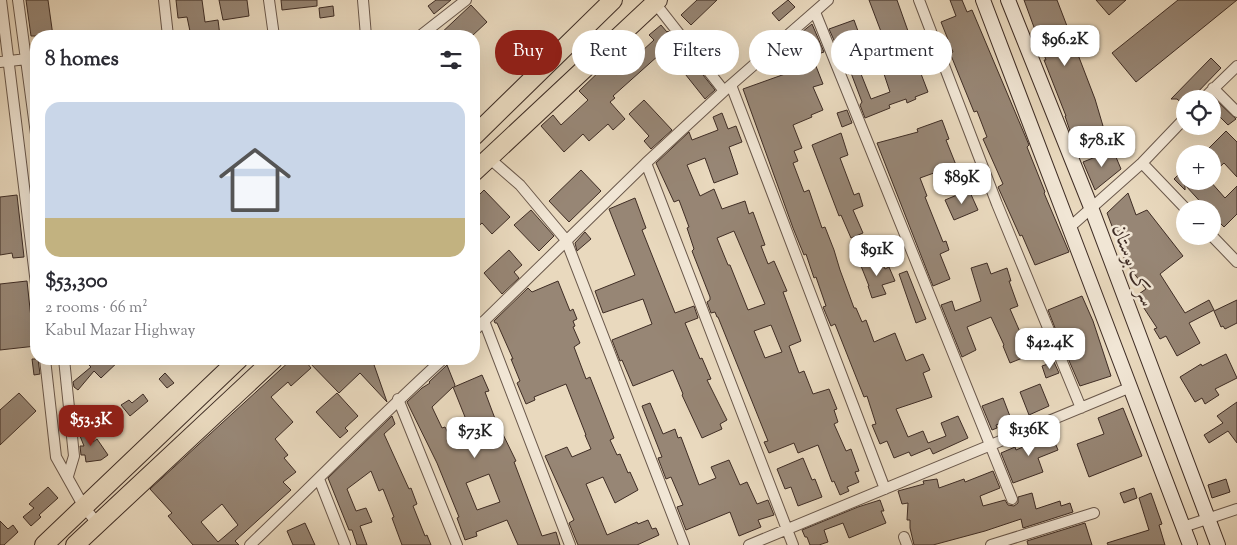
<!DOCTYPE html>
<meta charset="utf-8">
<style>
:root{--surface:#fff;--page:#f7f7f7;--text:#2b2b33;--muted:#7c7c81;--line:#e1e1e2;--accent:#8f2418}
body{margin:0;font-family:"Sorts Mill Goudy",Amiri,serif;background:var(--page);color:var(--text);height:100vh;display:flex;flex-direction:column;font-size:19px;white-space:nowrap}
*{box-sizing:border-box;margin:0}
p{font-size:16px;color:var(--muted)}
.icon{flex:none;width:28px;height:28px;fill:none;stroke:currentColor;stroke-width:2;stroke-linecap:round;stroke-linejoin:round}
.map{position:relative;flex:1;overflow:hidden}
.sheet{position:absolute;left:30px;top:30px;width:450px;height:335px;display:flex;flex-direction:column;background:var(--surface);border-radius:20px;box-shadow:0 5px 20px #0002}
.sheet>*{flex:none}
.top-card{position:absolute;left:495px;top:30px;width:475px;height:45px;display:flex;gap:10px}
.buttons{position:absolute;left:1176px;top:90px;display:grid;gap:10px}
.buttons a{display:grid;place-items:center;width:45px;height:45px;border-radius:50%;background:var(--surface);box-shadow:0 5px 20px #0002;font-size:25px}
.price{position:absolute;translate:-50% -42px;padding:0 11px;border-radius:10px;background:#fff;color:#222;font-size:16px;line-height:32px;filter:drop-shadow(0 1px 2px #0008)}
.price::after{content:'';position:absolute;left:50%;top:30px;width:15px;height:11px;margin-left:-8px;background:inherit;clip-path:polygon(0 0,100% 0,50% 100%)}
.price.selected{background:var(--accent);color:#fff}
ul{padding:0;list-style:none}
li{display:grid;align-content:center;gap:10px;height:265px;padding:0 15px}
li+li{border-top:1px solid var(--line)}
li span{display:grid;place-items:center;height:155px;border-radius:15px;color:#555}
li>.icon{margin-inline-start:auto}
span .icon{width:90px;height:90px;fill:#fffc;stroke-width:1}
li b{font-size:21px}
h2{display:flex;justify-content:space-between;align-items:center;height:60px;padding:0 15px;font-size:21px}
.pill{padding:0 18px;border-radius:22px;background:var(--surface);box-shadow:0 5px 20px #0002;font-size:18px;line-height:45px}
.pill.selected{background:var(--accent);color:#fff}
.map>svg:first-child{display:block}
.building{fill:#978675;stroke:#3f2d25;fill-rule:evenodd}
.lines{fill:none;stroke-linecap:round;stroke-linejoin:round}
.street-casing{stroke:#6a584b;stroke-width:12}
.secondary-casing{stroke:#3f2d25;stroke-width:16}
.highway-casing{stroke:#3f2d25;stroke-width:20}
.street{stroke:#f1e6d5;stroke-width:10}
.secondary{stroke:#f1e6d5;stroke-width:14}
.highway{stroke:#e9d9be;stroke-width:18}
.labels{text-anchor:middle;stroke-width:5;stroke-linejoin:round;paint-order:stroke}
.street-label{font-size:20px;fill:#3f2d25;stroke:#f1e6d5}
</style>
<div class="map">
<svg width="1237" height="545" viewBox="0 0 1237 545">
<rect width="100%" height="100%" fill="#e9d9be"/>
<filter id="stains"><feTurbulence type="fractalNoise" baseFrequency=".004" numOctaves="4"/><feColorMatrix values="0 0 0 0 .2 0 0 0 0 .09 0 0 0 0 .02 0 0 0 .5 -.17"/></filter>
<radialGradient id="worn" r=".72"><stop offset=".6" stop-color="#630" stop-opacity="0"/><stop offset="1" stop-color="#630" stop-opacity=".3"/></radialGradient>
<path class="building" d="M26,0H48L53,36H31Z
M176,0H202L205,22L218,20L220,36H191L187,17L178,18Z
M219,0H247L249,16L223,20Z
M281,0H317V6L282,10Z
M436,0H451L434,14L428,6Z
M697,0H717L691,25L681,15Z
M788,0L795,7L779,21L772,13Z
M869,0H897L920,65L918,66L928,92L915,97L916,99L907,103L906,99L889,105L890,108L865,118L860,105L862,102L851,73L848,74L844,64L847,63L840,47H837L829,29L854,20L863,45L865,44L873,64L859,69L871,99L890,92L880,62L891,58Z
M950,0H962L967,12L972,10L1029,145L1027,147L1045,192L1044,193L1069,252L1035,265L1022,235L1020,236L998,187L1003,184L983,139L987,137L977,111L974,112L950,53L953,52L941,22L956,16Z
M1024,0H1057L1095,99L1103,126L1072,137L1065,116H1066L1044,60H1046Z
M1096,0H1126L1109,15Z
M1178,0H1237L1136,82L1112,53Z
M471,5L487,22L472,36H438Z
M333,6L334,16L320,18L319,8Z
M812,24L824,52L812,56L823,84L813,87L823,110L811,115L812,117L793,125L802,148L794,151L798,161L793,163L804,192L809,190L822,228L825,227L834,250L840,270L854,308H856L862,322L866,320L874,342L895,333L906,361L923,354L930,370L923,373L932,397L896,409L908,437L923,431L928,443L946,436L941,423L958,416L968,438L933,454L930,448L911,456L909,452L894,458L887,441L880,444L872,425L876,424L867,396L864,397L835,324L831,326L823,307L826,306L816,277L814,278L806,254L804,255L793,228L743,89L785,74L777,54L782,49L805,40L802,32Z
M661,25L667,32L668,31L715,90L705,99L670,55L664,61L659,55L613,96L615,98L610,102L625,119L613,130L608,124L589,141L583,134L564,152L541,126L553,115L561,125L588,100L579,91L606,65L616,75L654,40L649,35Z
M1211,58L1221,68L1191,99H1185V106L1177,99H1171Z
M644,100L672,130L651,149L644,141L649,136L629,114Z
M1217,101L1236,119L1228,125L1212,109V105Z
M847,110L852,123L842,127L837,113Z
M722,113L728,129L736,126L742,142L729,147L738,174L714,183L705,158L687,165L700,196L714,189L722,209L745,201L749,214L753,212L765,245L761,246L768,264L774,261L787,291L783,292L801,341L789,346L799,373L804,371L813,394L829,389L837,409L834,410L838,422L834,424L846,451L851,449L859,471L855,472L859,482L847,487L849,491L840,495L834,481L832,482L818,445L798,453L794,443L769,453L764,442L768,441L718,317H717L715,312L711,313L707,302L710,300V297L692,251L694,249L687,228L689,227L679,200L674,202L656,163L689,132L692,140L718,130L713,117ZM734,231L765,304L748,310L730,265H728L717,238ZM771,325L782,352L765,358L754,331Z
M942,120L949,139L946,140L956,165L920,178L927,196L925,197L943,242L946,241L949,250L940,254L950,279L933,286L877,143L918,132L917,129Z
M1226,131L1237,142V177L1224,163L1212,174V152L1209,148Z
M841,133L848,155L840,158L854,195L859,193L863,206L853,210L863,233L851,238L841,215L839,216L812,145Z
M1113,150L1121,169L1095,190L1083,162Z
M1185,168V181H1210L1225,198L1237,186V214L1224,227L1212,215V209H1207L1185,185V190L1174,179Z
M581,170L601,191L569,222L549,201Z
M484,190L510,217L492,234L482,223L474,230V200Z
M969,190L978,210L954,220L945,200Z
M1128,193L1136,215L1147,210L1183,256L1160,274L1185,313L1209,300L1214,310L1189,323L1200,343L1177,356L1166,336L1160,339L1154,329L1157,328L1136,296L1146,289L1126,263L1107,213Z
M17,195L24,257L13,258L12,253L0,255V197Z
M635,198L646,228L642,230L675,313L694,306L698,318L685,323L700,359L702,358L711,379L707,380L727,420L720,424L722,429L702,438L682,395L683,394L673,370L633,386L622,360L620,361L612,340L652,324L643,299L603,313L595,291L635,275L609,209Z
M531,210L554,236L539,251L514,225Z
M585,232L591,239L577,251L575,243Z
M509,250L522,265L514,272L519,278L502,294L484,273Z
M880,258L885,269L889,267L895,281L882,285L886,294L872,298L868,286H869L861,266Z
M987,263L991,274L1007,268L1011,281H1009L1018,306L1010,309L1030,355L1010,363L1003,346L1004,345L991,317L967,327L976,350L962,357L941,305L952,301L955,311L981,301L971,268Z
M907,271L926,319L916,323L899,274Z
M27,281L31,318L36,317V346L0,350V284Z
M558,281L570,311L573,309L577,319L573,321L575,326L573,327L580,343L574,347L586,379L590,377L614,438L610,440L617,455L620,454L628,473L630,472L638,490L615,503L603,477L586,484L607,535L637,522L638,524L648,520L652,529L656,528L659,535L637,545H578L569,523L574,520L545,456L567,447L572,457L591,449L585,435H586L566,384L534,397L535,400L526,404L517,383L520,381L511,359H513L497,323H495L494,321L528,288L532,292Z
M1082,296L1093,321L1111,376L1080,386L1067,356L1076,353L1067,329L1057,333L1048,310Z
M1237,300V323L1225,329L1223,326L1221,327L1214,311Z
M1226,354L1237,378L1215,389L1219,395L1205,404L1202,398L1195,402L1180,377L1201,364L1202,366Z
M32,359H38L40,374L34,375Z
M83,359H121L101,378L94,371L78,390L74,387L73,382L91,367Z
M292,359H304L311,368L291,386L288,382L271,397L293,422L275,439L288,455L284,458L296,472L283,482L291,490L235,541L239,545H193L168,516L172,513L150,489ZM222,504L238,525L218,542L201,522Z
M306,359H372L387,402L360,373L339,393Z
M1054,362L1059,373L1046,378L1042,366Z
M447,365L455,385L454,387L482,375L489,391L485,392L494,416L516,461L514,462L542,536L556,532L560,545H518L507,520L476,532L477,536L465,540L457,518L459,517L437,463L407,402L422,388L430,383L429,382ZM453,387L471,432L452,441L445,427L442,428L432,407ZM489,474L500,502L477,510L466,483Z
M165,373L174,383L167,388L159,379Z
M1040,384L1049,406L1029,415L1020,392Z
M19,393L36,411L0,445V410Z
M337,393L358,416L345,428L348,431L340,438L316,412Z
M143,394L148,401L130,416L121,405L129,400L132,403Z
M1003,398L1011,419L996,425L997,428L992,430L982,406Z
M1237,402V443L1228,431L1209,443L1204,435L1223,423L1217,416Z
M650,403L663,434L675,429L678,438L681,437L699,485L716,478L711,467L729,460L740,485L747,482L757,504L768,500L774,515L758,520L761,527L739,536L730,512L686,530L677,507L683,505L671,477L666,479L658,458L662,457L642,406Z
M1123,408L1142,456L1089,477L1077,444L1104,434L1098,418Z
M392,416L395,424L384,434L409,489L411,488L417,504L413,506L425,536L427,535L431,545H402L392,518L394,517L383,489L379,491L371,471L347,489L356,511L366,508L372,522L360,526L367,545H357L352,530H349L328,478Z
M86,427L93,442L97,439L108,455L101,460L86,462L85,455H81L80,446H84L78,431Z
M1049,428L1058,450L1038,458L1043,472L1013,483L1001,453L1015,447L1016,450L1039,440L1037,434Z
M803,458L812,480L815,479L822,497L798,506L791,487L785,489L777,469Z
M993,471L1000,488L980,496L983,506L1005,500L1008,505L1014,506L1018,503V497L1032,493L1036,509L1060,501L1061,506L1070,503L1073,512L1023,528L1021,519L985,531L933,545H914L910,528V520H907L908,503L902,504L898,491L924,484L923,481L937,479L939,488L964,479L965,482Z
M1226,479L1230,492L1212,498L1208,485Z
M48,487L58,498L39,515L41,517L31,526L23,517L34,508L29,504Z
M1134,488L1137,498L1124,503L1120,493Z
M1151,493L1162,524L1159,525L1165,545H1108L1107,543L1149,530L1139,498Z
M880,500L884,511H881L886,523L849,538L843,523L824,530L828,542L819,545H810L807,537H805L802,530L858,507Z
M0,521L8,529L13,525L18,532L4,545H0Z
M305,523L315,545H293L287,531Z
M1085,523L1092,545H1028L1027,541Z"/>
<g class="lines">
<defs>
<path id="street" d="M1,0L36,284
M18,0L36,134
M164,0L168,36
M269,0L274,36
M363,0L366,36
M919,0L997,204L1081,408
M655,3L724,91
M815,12L1012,499
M420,36L466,0
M0,62L36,58
M731,85L885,489
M1213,88L1237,112
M1203,99L1237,66
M489,158L520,185L566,240L684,545
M646,163L793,545
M1142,163L1186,209
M1070,227L1142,163L1185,118
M1212,236L1237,262
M484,321L570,545
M474,331L646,163L724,91L828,0
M45,359L56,457L84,507L98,524
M64,359L74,456L68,476
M398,399L457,545
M319,479L345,545
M1183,527L1237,509
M904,537L907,545
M250,545C315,483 377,419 443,359
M749,545L1131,387
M991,545L1094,513"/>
<path id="secondary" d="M983,0L1190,545
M1008,0L1092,210L1218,545"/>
<path id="highway" d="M474,136L613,0
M474,172L658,0
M44,545L239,359
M75,545L274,359"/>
</defs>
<use href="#street" class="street-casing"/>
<use href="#secondary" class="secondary-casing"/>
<use href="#highway" class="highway-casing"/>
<use href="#street" class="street"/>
<use href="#secondary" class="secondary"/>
<use href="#highway" class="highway"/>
</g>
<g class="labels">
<g class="street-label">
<text transform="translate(1134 265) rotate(69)" y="7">سرک بوستان</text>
</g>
</g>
<rect width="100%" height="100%" filter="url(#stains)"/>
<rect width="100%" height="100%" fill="url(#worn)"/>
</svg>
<div class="buttons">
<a><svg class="icon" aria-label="locate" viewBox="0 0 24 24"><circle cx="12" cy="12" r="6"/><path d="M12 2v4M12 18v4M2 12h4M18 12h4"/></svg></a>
<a>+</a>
<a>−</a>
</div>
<b class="price" style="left:1065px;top:67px">$96.2K</b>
<b class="price" style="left:1102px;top:168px">$78.1K</b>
<b class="price" style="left:962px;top:205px">$89K</b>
<b class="price" style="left:877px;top:277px">$91K</b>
<b class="price" style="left:1050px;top:370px">$42.4K</b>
<b class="price selected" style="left:91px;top:447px">$53.3K</b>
<b class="price" style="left:1029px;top:457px">$136K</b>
<b class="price" style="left:475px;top:459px">$73K</b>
<div class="top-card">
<a class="pill selected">Buy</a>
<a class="pill">Rent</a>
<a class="pill">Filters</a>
<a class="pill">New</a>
<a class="pill">Apartment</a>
</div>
<section class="sheet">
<h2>8 homes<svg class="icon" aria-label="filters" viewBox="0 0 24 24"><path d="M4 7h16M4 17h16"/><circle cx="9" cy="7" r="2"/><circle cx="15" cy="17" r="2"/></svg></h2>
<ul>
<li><span style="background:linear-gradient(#c9d6e8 75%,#c2b280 0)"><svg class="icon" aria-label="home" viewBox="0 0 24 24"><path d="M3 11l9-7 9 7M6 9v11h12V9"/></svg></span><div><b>$53,300</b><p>2 rooms · 66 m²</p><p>Kabul Mazar Highway</p></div></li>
</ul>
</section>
</div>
